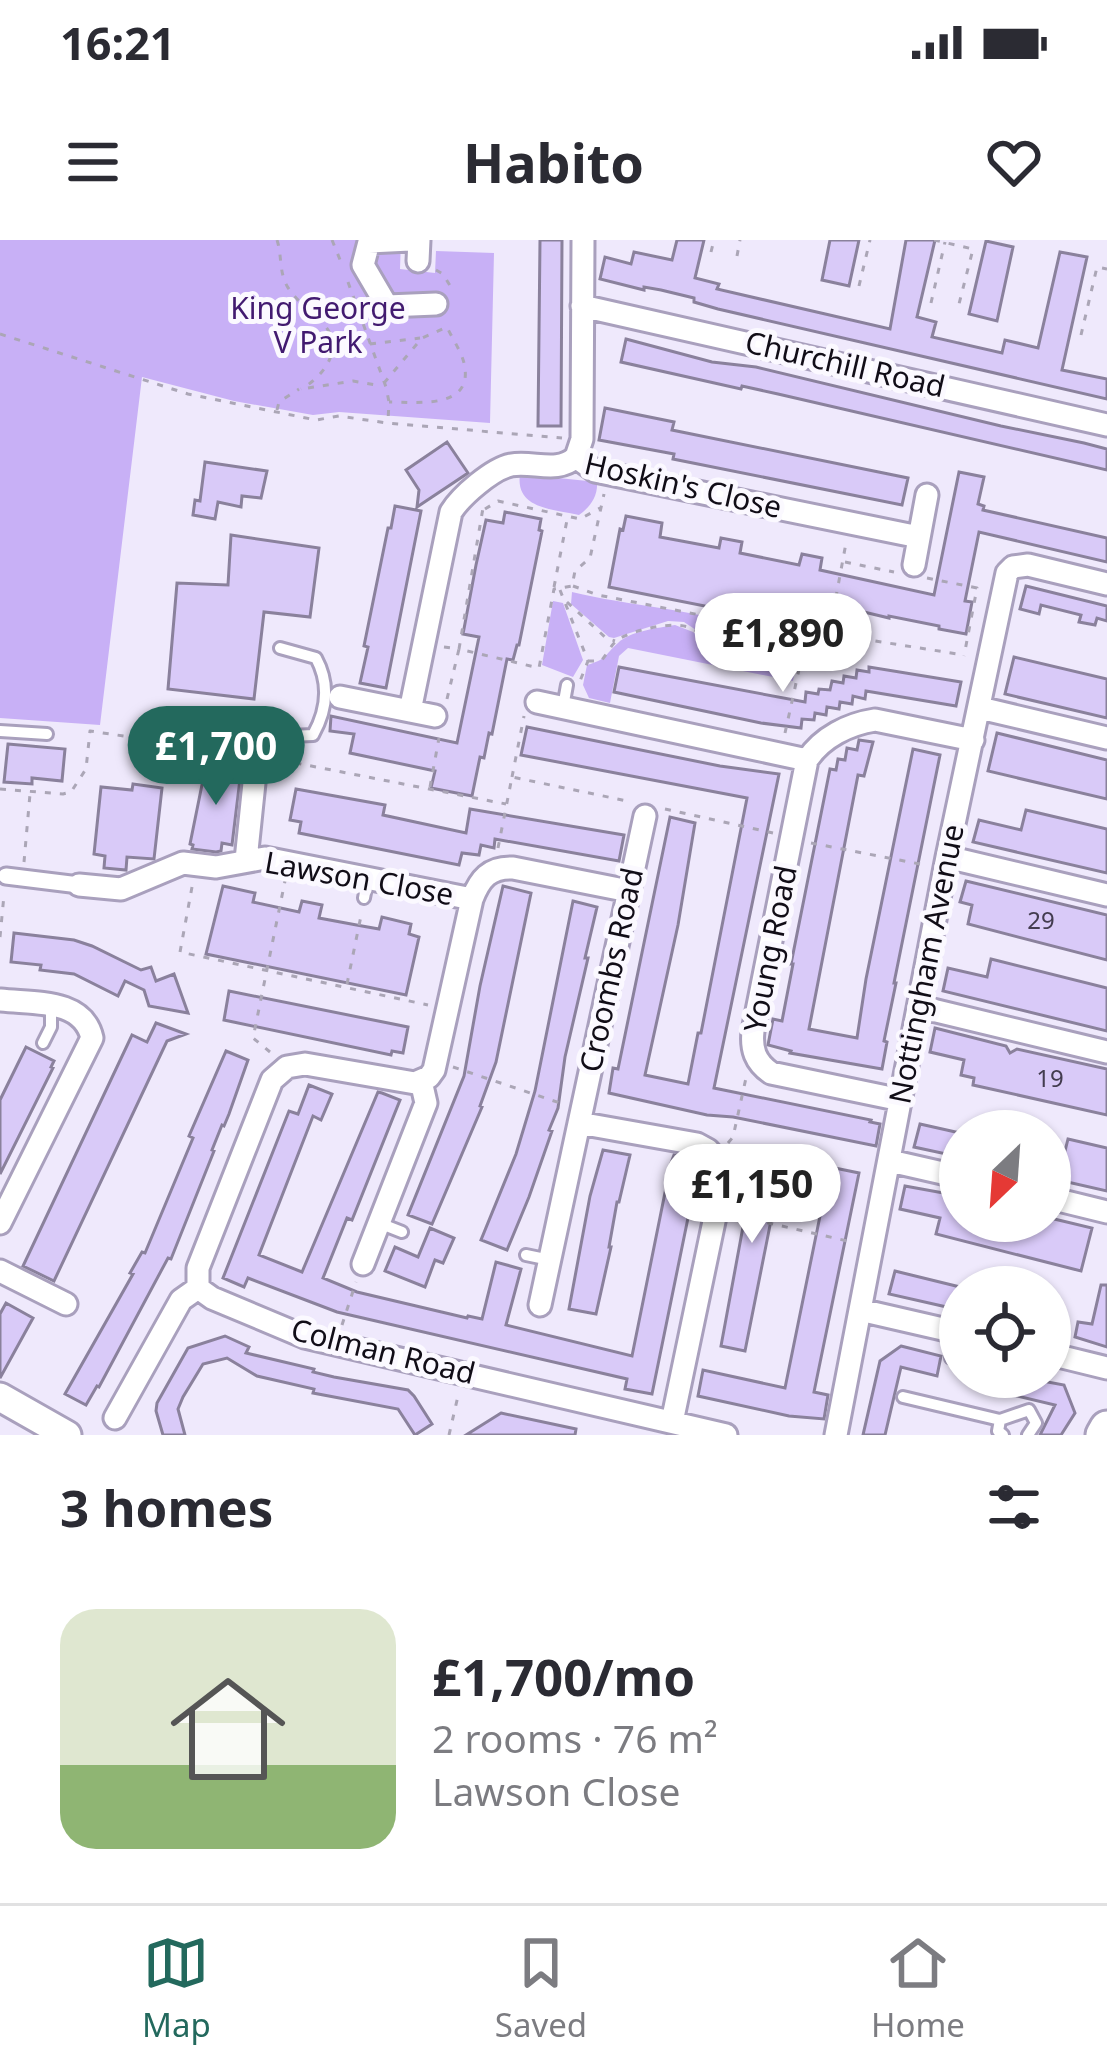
<!DOCTYPE html>
<meta charset="utf-8">
<style>
:root{--surface:#fff;--page:#f2f2f3;--text:#2b2b33;--muted:#7c7c81;--line:#e1e1e2;--accent:#23695d}
body{margin:0;font-family:"Noto Sans",sans-serif;background:var(--page);color:var(--text);height:100vh;display:flex;flex-direction:column;font-size:45px;white-space:nowrap}
*{box-sizing:border-box;margin:0}
p{font-size:39px;color:var(--muted)}
.icon{flex:none;width:66px;height:66px;fill:none;stroke:currentColor;stroke-width:2;stroke-linecap:round;stroke-linejoin:round}
.map{position:relative;height:1195px;overflow:hidden}
.side{display:flex;flex-direction:column;background:var(--surface);flex:1}
.side>*{flex:none}
.needle{width:78px;rotate:205deg}
.controls{position:absolute;left:939px;top:870px;display:grid;gap:24px}
.controls a{display:grid;place-items:center;width:132px;height:132px;border-radius:50%;background:var(--surface);box-shadow:0 3px 9px #0004;font-size:60px}
.price{position:absolute;translate:-50% -102px;padding:0 27px;border-radius:42px;background:#fff;color:#222;font-size:39px;line-height:78px;filter:drop-shadow(0 3px 6px #0008)}
.price::after{content:'';position:absolute;left:50%;top:72px;width:36px;height:27px;margin-left:-18px;background:inherit;clip-path:polygon(0 0,100% 0,50% 100%)}
.price.active{background:var(--accent);color:#fff}
ul{padding:0;list-style:none}
li{display:flex;align-items:center;gap:36px;height:300px;padding:0 60px}
li+li{border-top:3px solid var(--line)}
li span{display:grid;place-items:center;flex:none;width:336px;height:240px;border-radius:36px;color:#555}
li>.icon{margin-inline-start:auto}
span .icon{width:144px;height:144px;fill:#fffc;stroke-width:1}
li b{font-size:51px}
h2{display:flex;justify-content:space-between;align-items:center;height:144px;padding:0 60px;font-size:51px}
.status{display:flex;justify-content:space-between;align-items:center;height:84px;padding:0 60px;background:var(--surface);direction:ltr}
.status svg{height:33px;fill:currentColor}
header{display:flex;justify-content:space-between;align-items:center;height:156px;padding:0 60px;background:var(--surface);font-size:54px;font-weight:700}
.dock{display:flex;justify-content:space-around;align-items:center;height:168px;border-top:3px solid var(--line);background:var(--surface);font-size:33px;color:var(--muted)}
.dock a{display:grid;justify-items:center;gap:6px}
.dock .active{color:var(--accent)}
.map>svg:first-child{display:block}
.green{fill:#c8b0f6}
.building{fill:#d9caf8;stroke:#8a819c;stroke-width:3}
.lines{fill:none;stroke-linecap:round;stroke-linejoin:round}
.service-casing{stroke:#a9a0bd;stroke-width:16}
.pedestrian-casing{stroke:#a9a0bd;stroke-width:21}
.minor-casing{stroke:#a9a0bd;stroke-width:27}
.tertiary-casing{stroke:#a9a0bd;stroke-width:33}
.primary-casing{stroke:#a9a0bd;stroke-width:39}
.path{stroke:#aba6b6;stroke-width:3;stroke-dasharray:6 9;stroke-linecap:butt}
.service{stroke:#fff;stroke-width:10}
.pedestrian{stroke:#fff;stroke-width:15}
.minor{stroke:#fff;stroke-width:21}
.tertiary{stroke:#fff;stroke-width:27}
.primary{stroke:#fff;stroke-width:33}
.labels{text-anchor:middle;stroke-width:10;stroke-linejoin:round;paint-order:stroke}
.number-label{font-size:24px;fill:#433c4f}
.park-label{font-size:30px;fill:#421a70;stroke:#fbf9ff}
.street-label{font-size:30px;fill:#110d17;stroke:#fbf9ff}
</style>
<div class="status"><b>16:21</b><svg viewBox="0 0 49 12"><path d="M0 12V9h3v3zM5 12V6h3v6zM10 12V3h3v9zM15 12V0h3v12zM26 1h20v11H26zM47 4h2v5h-2z"/></svg></div>
<header><svg class="icon" aria-label="menu" viewBox="0 0 24 24"><path d="M4 6h16M4 12h16M4 18h16"/></svg>Habito<svg class="icon" aria-label="heart" viewBox="0 0 24 24"><path d="M12 20l-8-8c-3-5 5-10 8-4 3-6 11-1 8 4z"/></svg></header>
<div class="map">
<svg width="1107" height="1195" viewBox="0 0 1107 1195">
<rect width="100%" height="100%" fill="#efe9fc"/>
<path class="green" d="M0,0H401L400,29L435,33L436,11L494,13L490,183L339,172L313,175L234,161L142,137L100,485L0,478Z
M520,234L597,242C598,257 590,267 579,275C552,269 515,269 520,234Z
M572,352C630,366 691,369 747,387C765,393 785,390 799,403L797,419L765,406L726,410L684,382L668,381L614,398L609,397L571,364Z
M553,361L563,363L583,420L573,437L542,425Z
M675,385L693,392L723,413L731,415L769,410L796,423L793,441L628,408L619,416L610,463L589,458L583,445L587,425C608,419 604,415 618,403C630,391 658,388 675,385Z"/>
<path class="building" d="M540,0H562L561,186H538Z
M677,0H704L695,38L719,44L717,49L890,89L906,0H935L917,77L936,82L932,97L1002,113L1005,100L1038,108L1060,12L1087,17L1062,130L1107,139V159L718,69L694,62V58L661,50L644,47V50L600,39L605,17L631,24L634,12L672,20Z
M830,0H859L849,46L822,40Z
M986,1L1013,7L997,81L969,74Z
M626,99L712,122L756,127L1001,186L1084,203L1107,209V230L778,154L742,146L741,149L621,122Z
M605,168L674,182L672,190L908,238L902,265L673,219L674,214L599,200Z
M447,202L468,233L417,267L419,250L406,230Z
M205,222L267,231L261,258L242,256L241,267L218,262L215,279L193,275L195,260L200,261Z
M959,232L984,237L978,264L984,266L983,270L1107,298V322L979,292L965,361L972,362L966,394L939,389V386L889,376V378L831,364L826,390L609,347L620,289L623,290L626,276L662,283L660,297L719,308L721,298L742,302L740,313L799,325L802,314L822,318L820,330L934,355Z
M395,266L421,271L386,448L360,443L368,407L364,406L388,288H391Z
M505,272L541,279L539,290L542,291L519,405H517L513,420L507,419L492,494L489,493L484,518L480,517L472,556L431,548L435,531L350,513L354,494L330,491L331,476L457,503L479,397L463,394L476,325L486,280L503,283Z
M231,295L319,308L310,377L264,372L254,459L168,449L177,343L228,345Z
M1026,346L1107,366V381L1097,378L1095,385L1079,382L1081,375L1041,365L1039,374L1020,369Z
M1014,417L1107,439V478L1005,454Z
M619,427L805,462L806,452L818,454L819,449L830,450L832,441L843,443L844,436L856,438L857,430L869,432V427L961,442L956,466L866,451L865,459L853,456L852,464L840,462L839,469L827,467L826,475L815,473L814,480L802,479L801,488L761,483L614,452Z
M527,487L720,526L779,534L714,848L871,880L870,882L880,884L876,906L733,877L707,875L609,853L613,828L618,829L670,577L695,583L678,685L645,835L688,844L698,793H701L747,558L521,515Z
M997,493L1107,520V559L988,531Z
M859,500L873,502L864,536L858,535L809,789L857,798L866,739L913,509L940,515L894,743H896L884,801L887,802L882,829L790,813L791,811L768,805L773,779L782,781L793,724H791L830,529L836,530L838,519L845,520L847,508L857,510Z
M8,504L65,509L62,541L32,538V544L4,542Z
M207,520L237,526L235,538L240,539L232,605L222,603L221,611L216,612L192,609L193,605L190,604Z
M133,544L162,548L154,619L127,617L126,630L104,628L105,616L94,614L101,547L132,550Z
M296,549L385,565L383,575L466,593L470,569L624,595L619,621L495,599L494,608L481,605L479,615L462,613L459,625L299,593L301,582L290,580Z
M1026,570L1107,589V633L973,602L979,580L1021,590Z
M966,641L1107,675V720L968,684L972,665L960,662Z
M223,646L255,653L253,662L299,672L302,661L322,665L319,678L362,686L379,689L382,677L411,684L409,694L419,697L406,755L206,714Z
M503,646L531,653L496,822L480,866L482,867L432,984L408,975L464,836L480,746Z
M573,661L597,667L585,718H588L565,817L558,868L549,890L552,891L529,957L507,1010L481,1000L516,914L535,851Z
M14,693L74,700L92,706L141,730L151,727L156,741L174,734L188,773L149,766L144,750L125,741L118,756L74,734L40,730L41,725L11,722Z
M991,719L1107,748V791L943,751L948,728L987,737Z
M229,751L408,787L403,813L392,811L391,815L224,780Z
M156,783L186,794L167,801L54,1041L23,1026L132,795L147,802Z
M935,788L1006,806L1010,813L1017,809L1107,829V875L973,845L974,838L961,835L964,820L930,812Z
M26,807L54,821L51,827L53,828L0,934V860Z
M226,811L248,820L229,874L224,886L222,885L212,910L214,911L171,1019L168,1018L99,1147L97,1146L86,1165L65,1154L133,1034L130,1033L142,1012L145,1013L193,898L189,896Z
M309,845L332,854L321,880L313,876L259,1015L302,1032L378,852L382,853L400,860L352,980L347,978L323,1038L357,1052L467,1078L468,1076L482,1079L496,1022L521,1029L506,1085L632,1116L671,923L674,915L697,921L695,928L698,929L652,1154L625,1149L627,1139L337,1072L248,1038L244,1047L223,1038L289,871L298,874Z
M920,884L960,893V917L914,907Z
M1068,899L1107,908V951L1050,938V911L1064,915Z
M603,910L630,915L619,962H617L609,1007H611L596,1074L569,1069L590,956Z
M754,910L784,915L745,1111L721,1106L745,976L742,975Z
M830,927L859,933L814,1152L828,1155L824,1179L789,1176L698,1156L703,1130L785,1148Z
M905,946L960,956V981H1050V978L1092,988L1081,1031L936,994L940,978L900,969Z
M430,988L454,998L443,1023L435,1020L425,1047L385,1031L395,1007L418,1017Z
M895,1031L960,1047V1070L889,1054Z
M1101,1045H1107V1107L1075,1097L1078,1082L1092,1084Z
M6,1063L33,1078L0,1138V1074Z
M225,1096L249,1107L246,1113L314,1129L313,1132L334,1137L408,1150L414,1156L432,1184L415,1195L398,1169L313,1153L314,1149L257,1136L227,1118L203,1124L183,1157L178,1169L185,1195H163L156,1171L157,1163L188,1108Z
M901,1106L941,1116L937,1136L901,1127L885,1195H863L880,1121Z
M1021,1137L1064,1145L1075,1173L1061,1195H1040L1055,1165L1017,1156Z
M501,1173L576,1189L575,1195H466Z"/>
<g class="lines">
<defs>
<path id="service" d="M280,408L316,418C330,444 327,470 313,495L290,496
M563,467L567,445
M0,491L47,494
M364,658L368,637
M43,803L51,787V766
M379,983L402,992
M526,1015L550,1020
M957,1092L951,1118L960,1121
M903,1157L1000,1180L998,1191L1003,1195
M1000,1180L1029,1170L1036,1183L1028,1195"/>
<path id="pedestrian" d="M6,636L79,645"/>
<path id="minor" d="M410,0L369,2L363,25L387,66L436,64
M418,21L419,0
M582,66L1107,185
M576,217L595,231L919,297
M576,217L582,199L583,0
M914,325L927,255
M340,457L435,476
M537,462L807,520
M980,468L1107,498
M410,471L451,272C461,256 492,229 511,225C534,221 557,234 576,217
M947,617L1107,655
M246,620L254,543
M79,645L121,649L183,623L216,627L265,618L472,659
M0,760C33,764 83,758 92,798L0,983
M920,767L1107,812
M901,860L771,833C755,822 751,809 753,791L807,520C822,497 849,484 875,480L973,500
M579,883L697,904L708,910L717,920L721,932V948L672,1182
M890,921L960,937
M1050,958L1107,972
M363,1024L426,863L421,841
M0,1031L66,1064
M198,1048V1028L272,840L287,827L305,824L415,843L429,837L434,830L472,659C480,639 489,627 513,628L629,651
M198,1048L212,1058L305,1097L726,1195
M540,1065L645,576
M860,1070L960,1093
M1050,1114L1107,1128
M115,1178L181,1060L198,1048
M836,1195L947,617L1007,333L1013,327L1028,325L1107,344"/>
<path id="tertiary" d="M0,1157L67,1195"/>
<path id="primary" d="M1103,1195L1107,1188"/>
</defs>
<use href="#service" class="service-casing"/>
<use href="#pedestrian" class="pedestrian-casing"/>
<use href="#minor" class="minor-casing"/>
<use href="#tertiary" class="tertiary-casing"/>
<use href="#primary" class="primary-casing"/>
<path class="path" d="M277,0C282,15 279,32 287,46C297,63 314,72 326,87C344,110 322,138 301,149
M332,0L343,27
M934,0L973,9L958,68
M711,12L714,0
M737,16L740,0
M436,30L443,34L452,49
M348,42L386,147L389,162L388,181
M859,46L870,0
M931,63L945,2
M0,94L188,154L316,180L339,176L387,183L562,198
M1081,95L1097,27L1107,29
M370,104L420,98
M384,143L422,98L447,87C452,98 461,111 464,123C475,170 417,162 389,162
M308,148L353,141L382,146
M277,170L279,162L299,149
M485,269L498,261L580,279L600,268
M845,322L894,332
M927,338L977,348L964,416
M573,346L598,355L797,394L817,409
M554,347L567,280
M560,350L588,421L580,441
M567,362L606,398L615,401
M831,394L964,415
M444,407L459,409L483,268
M588,421H601C608,413 611,404 619,399C635,389 677,380 693,389C705,396 713,407 725,411C741,416 757,404 773,409C781,412 790,419 798,424
M447,459L459,409L539,428L554,349L572,346L575,331L590,318L604,254
M785,493L800,425L828,400L846,303
M512,537L524,476
M430,547L439,498
M0,549L63,554L71,552L86,529L90,491L270,518L506,564
M665,569L773,593
M811,603L925,625
M498,608L512,537L632,562
M24,622L30,554
M192,647L180,712L428,765
M0,697L4,655
M347,744L362,671
M270,812L253,798L285,641
M453,827L563,864
M728,903L733,897L746,838
M738,976L852,1002
M342,1085L356,1042
M449,1195L458,1156"/>
<use href="#service" class="service"/>
<use href="#pedestrian" class="pedestrian"/>
<use href="#minor" class="minor"/>
<use href="#tertiary" class="tertiary"/>
<use href="#primary" class="primary"/>
</g>
<g class="labels">
<g class="number-label">
<text x="1041" y="689">29</text>
<text x="1050" y="847">19</text>
</g>
<g class="park-label">
<text x="318" y="79">King George<tspan x="318" dy="34">V Park</tspan></text>
</g>
<g class="street-label">
<text transform="translate(845 125) rotate(13)" y="10">Churchill Road</text>
<text transform="translate(683 246) rotate(13)" y="10">Hoskin's Close</text>
<text transform="translate(359 639) rotate(10)" y="10">Lawson Close</text>
<text transform="translate(771 709) rotate(-79)" y="10">Young Road</text>
<text transform="translate(927 724) rotate(-79)" y="10">Nottingham Avenue</text>
<text transform="translate(612 730) rotate(-78)" y="10">Croombs Road</text>
<text transform="translate(383 1112) rotate(14)" y="10">Colman Road</text>
</g>
</g>
</svg>
<div class="controls">
<a><svg class="needle" viewBox="-14 -14 28 28"><path d="M0-13l5 13h-10z" fill="#e53935"/><path d="M0 13l5-13h-10z" fill="#7c7c81"/></svg></a>
<a><svg class="icon" aria-label="locate" viewBox="0 0 24 24"><circle cx="12" cy="12" r="6"/><path d="M12 2v4M12 18v4M2 12h4M18 12h4"/></svg></a>
</div>
<b class="price" style="left:783px;top:455px">£1,890</b>
<b class="price active" style="left:216px;top:568px">£1,700</b>
<b class="price" style="left:752px;top:1006px">£1,150</b>
</div>
<section class="side">
<h2>3 homes<svg class="icon" aria-label="filters" viewBox="0 0 24 24"><path d="M4 7h16M4 17h16"/><circle cx="9" cy="7" r="2"/><circle cx="15" cy="17" r="2"/></svg></h2>
<ul>
<li><span style="background:linear-gradient(#dfe7d0 65%,#8fb573 0)"><svg class="icon" aria-label="home" viewBox="0 0 24 24"><path d="M3 11l9-7 9 7M6 9v11h12V9"/></svg></span><div><b>£1,700/mo</b><p>2 rooms · 76 m²</p><p>Lawson Close</p></div></li>
</ul>
</section>
<nav class="dock">
<a class="active"><svg class="icon" aria-label="map" viewBox="0 0 24 24"><path d="M3 6l6-2 6 2 6-2v14l-6 2-6-2-6 2zM9 4v14M15 6v14"/></svg>Map</a>
<a><svg class="icon" aria-label="saved" viewBox="0 0 24 24"><path d="M7 4h10v16l-5-4-5 4z"/></svg>Saved</a>
<a><svg class="icon" aria-label="home" viewBox="0 0 24 24"><path d="M3 11l9-7 9 7M6 9v11h12V9"/></svg>Home</a>
</nav>
